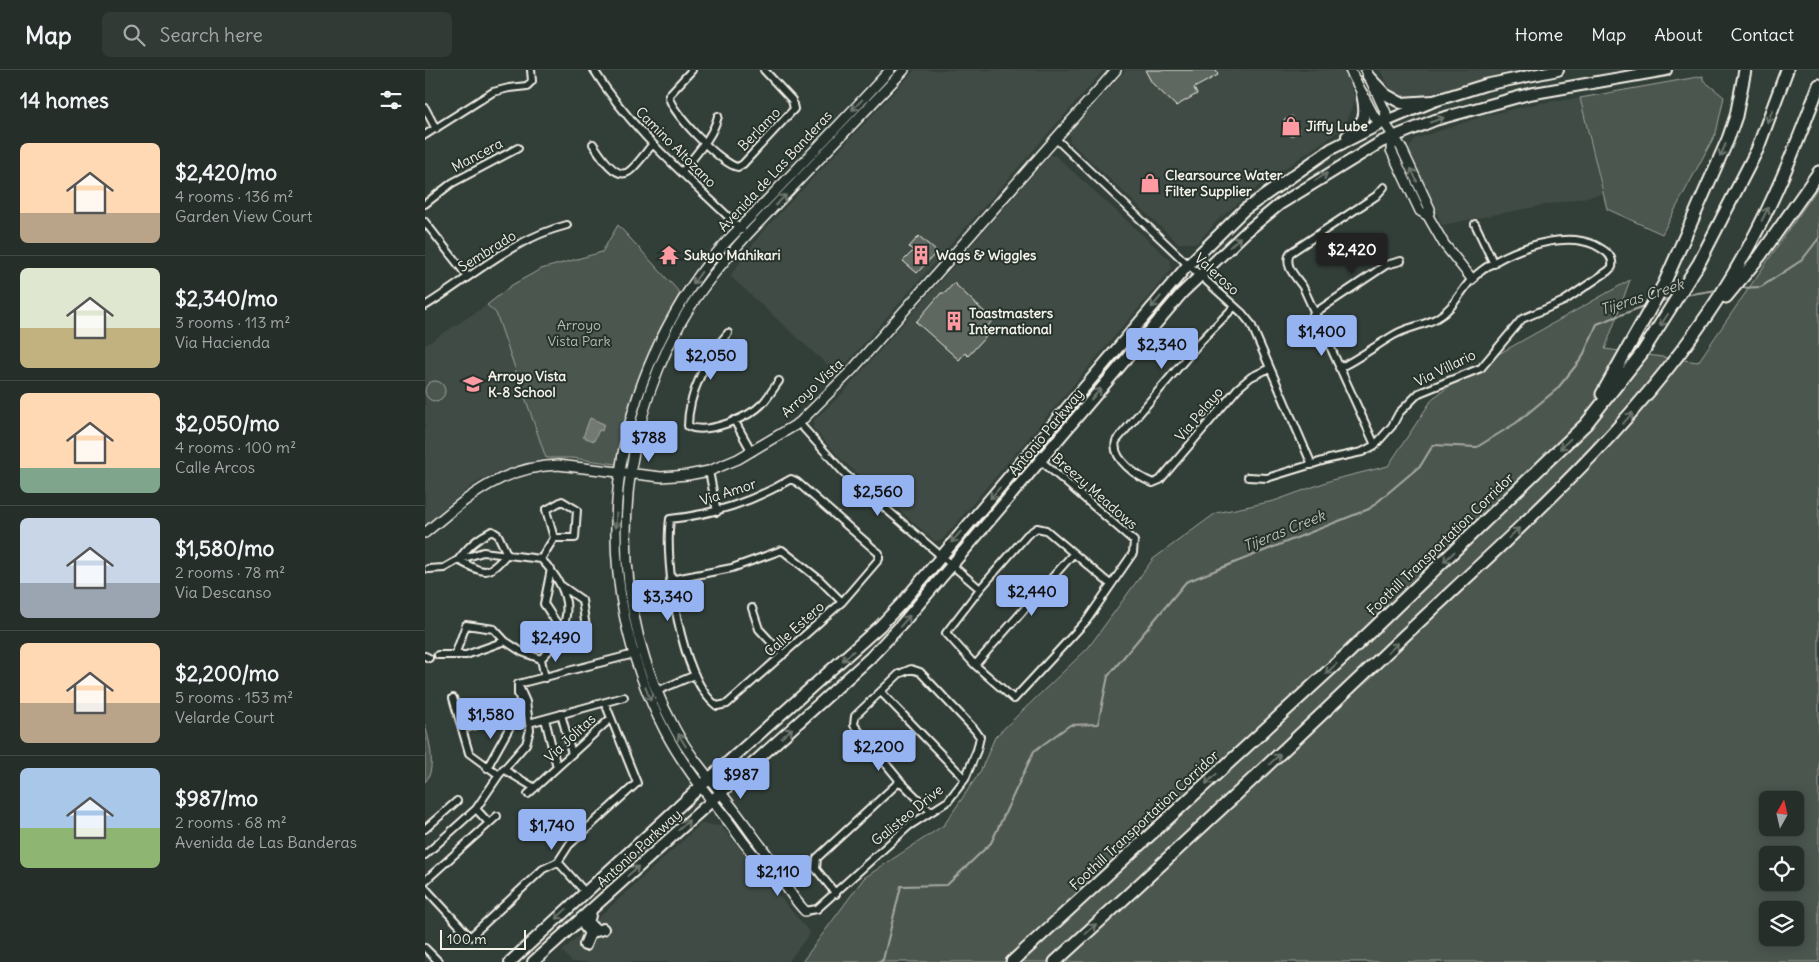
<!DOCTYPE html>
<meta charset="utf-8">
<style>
:root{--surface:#262e2a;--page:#323a36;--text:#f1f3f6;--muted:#a4a8a8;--line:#424a47;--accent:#95b2f1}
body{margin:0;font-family:Delius,sans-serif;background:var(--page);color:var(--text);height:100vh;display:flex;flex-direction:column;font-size:19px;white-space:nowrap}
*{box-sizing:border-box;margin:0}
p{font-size:16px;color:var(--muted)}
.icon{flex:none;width:28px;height:28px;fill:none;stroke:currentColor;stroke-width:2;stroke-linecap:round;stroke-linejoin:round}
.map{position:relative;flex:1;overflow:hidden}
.sheet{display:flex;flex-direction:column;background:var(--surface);width:425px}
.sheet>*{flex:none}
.needle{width:32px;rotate:8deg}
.fabs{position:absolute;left:1334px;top:721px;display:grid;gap:10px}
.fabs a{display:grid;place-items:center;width:45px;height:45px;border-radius:8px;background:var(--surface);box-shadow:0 2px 12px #0003,0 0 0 1px var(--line);font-size:25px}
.scale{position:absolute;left:15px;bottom:12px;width:86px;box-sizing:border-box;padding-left:5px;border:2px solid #f4f1e8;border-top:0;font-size:14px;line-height:18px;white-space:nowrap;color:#f4f1e8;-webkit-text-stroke:4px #26332d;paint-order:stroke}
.price{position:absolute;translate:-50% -42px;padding:0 11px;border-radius:5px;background:var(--accent);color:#111;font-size:16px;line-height:32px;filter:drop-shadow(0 1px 2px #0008)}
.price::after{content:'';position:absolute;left:50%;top:30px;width:15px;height:11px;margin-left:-8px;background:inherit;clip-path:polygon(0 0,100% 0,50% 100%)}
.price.active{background:#222;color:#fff}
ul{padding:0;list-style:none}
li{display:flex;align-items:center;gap:15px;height:125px;padding:0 20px}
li+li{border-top:1px solid var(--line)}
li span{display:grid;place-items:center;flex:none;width:140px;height:100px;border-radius:8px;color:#555}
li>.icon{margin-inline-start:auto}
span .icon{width:60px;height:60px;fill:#fffc;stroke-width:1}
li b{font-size:21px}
h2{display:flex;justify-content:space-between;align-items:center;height:60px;padding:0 20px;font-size:21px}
header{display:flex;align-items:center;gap:30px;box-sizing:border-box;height:70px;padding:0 25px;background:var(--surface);border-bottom:1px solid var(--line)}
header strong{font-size:24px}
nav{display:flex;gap:28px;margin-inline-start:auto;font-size:18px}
.search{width:350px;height:45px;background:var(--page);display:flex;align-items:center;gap:12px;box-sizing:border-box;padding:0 18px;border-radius:8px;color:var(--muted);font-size:19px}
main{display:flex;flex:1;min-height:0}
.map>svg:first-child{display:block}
.built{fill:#404b44}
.green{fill:#4c564f;stroke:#a0a49c;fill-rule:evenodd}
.water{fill:#727972;stroke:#a6a9a1}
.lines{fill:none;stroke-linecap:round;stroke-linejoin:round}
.stream{stroke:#a6a9a1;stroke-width:2}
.building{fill:#5f6861;stroke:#f4f1e8}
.street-casing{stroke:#f4f1e8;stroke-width:10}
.secondary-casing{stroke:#f4f1e8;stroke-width:12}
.primary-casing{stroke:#f4f1e8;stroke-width:14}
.highway-casing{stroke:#f4f1e8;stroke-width:15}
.street{stroke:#26332d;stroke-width:6}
.secondary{stroke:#26332d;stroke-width:9}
.primary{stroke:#26332d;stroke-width:10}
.highway{stroke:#26332d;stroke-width:11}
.oneway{stroke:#6e766e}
.labels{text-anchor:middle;stroke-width:4;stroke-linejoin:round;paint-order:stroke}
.poi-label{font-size:14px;font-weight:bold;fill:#f4f1e8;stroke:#26332d;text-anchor:start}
.street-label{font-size:14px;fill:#f4f1e8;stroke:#26332d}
.park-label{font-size:14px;fill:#b9bbb2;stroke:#26332d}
.water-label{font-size:15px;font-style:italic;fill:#babbb3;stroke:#26332d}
</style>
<header>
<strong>Map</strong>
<div class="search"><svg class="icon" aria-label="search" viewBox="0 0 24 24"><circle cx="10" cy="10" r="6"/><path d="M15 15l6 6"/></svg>Search here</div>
<nav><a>Home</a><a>Map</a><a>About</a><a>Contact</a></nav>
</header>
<main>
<section class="sheet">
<h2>14 homes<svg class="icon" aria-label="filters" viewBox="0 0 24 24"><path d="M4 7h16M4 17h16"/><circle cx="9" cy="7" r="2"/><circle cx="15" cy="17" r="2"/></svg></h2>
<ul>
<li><span style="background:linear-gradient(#ffd9b3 70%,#b9a48a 0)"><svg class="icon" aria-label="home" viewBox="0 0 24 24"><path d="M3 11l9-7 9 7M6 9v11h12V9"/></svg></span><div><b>$2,420/mo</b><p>4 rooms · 136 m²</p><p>Garden View Court</p></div></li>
<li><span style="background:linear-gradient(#dfe7d0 60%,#c2b280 0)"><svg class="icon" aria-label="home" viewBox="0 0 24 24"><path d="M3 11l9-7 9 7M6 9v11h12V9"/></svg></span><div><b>$2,340/mo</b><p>3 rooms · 113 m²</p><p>Via Hacienda</p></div></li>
<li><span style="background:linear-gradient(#ffd9b3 75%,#7fa58c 0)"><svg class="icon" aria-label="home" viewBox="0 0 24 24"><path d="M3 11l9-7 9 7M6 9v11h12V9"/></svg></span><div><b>$2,050/mo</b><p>4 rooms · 100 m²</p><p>Calle Arcos</p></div></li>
<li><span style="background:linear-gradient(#c9d6e8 65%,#9aa5b1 0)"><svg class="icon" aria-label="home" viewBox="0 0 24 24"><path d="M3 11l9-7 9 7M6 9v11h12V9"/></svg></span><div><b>$1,580/mo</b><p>2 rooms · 78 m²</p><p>Via Descanso</p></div></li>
<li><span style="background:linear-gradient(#ffd9b3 60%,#b9a48a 0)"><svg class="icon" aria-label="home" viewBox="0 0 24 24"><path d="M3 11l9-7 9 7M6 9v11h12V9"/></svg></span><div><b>$2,200/mo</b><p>5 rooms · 153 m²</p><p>Velarde Court</p></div></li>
<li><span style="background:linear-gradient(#a9c7e8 60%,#8fb573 0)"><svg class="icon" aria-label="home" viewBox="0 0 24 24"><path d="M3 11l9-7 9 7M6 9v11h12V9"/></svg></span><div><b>$987/mo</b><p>2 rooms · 68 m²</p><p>Avenida de Las Banderas</p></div></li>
</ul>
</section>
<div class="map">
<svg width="1394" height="892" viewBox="0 0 1394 892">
<rect width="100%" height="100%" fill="#323e38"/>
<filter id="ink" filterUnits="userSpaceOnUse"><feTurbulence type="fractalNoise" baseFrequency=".02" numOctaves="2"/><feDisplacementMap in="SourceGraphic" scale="10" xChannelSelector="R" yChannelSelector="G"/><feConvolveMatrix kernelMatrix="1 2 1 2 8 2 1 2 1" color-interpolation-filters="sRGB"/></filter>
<g filter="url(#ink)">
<path class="built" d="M490,0H679L412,304L305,206L337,162Z
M701,0H919L930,28L920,57L834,116L795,148L772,173H753L645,72L644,63Z
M955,0H1089L1001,25L981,28L967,22Z
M1155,28L1177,124L1017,155L983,80L990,69L1059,46L1115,33Z
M625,85L631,86L745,190L746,200L517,470L510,471L418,391L388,358L389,350L418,323Z
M62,235L71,243L121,388L70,403L49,414L0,455V275Z
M276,754L296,756L385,863L363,892H147L137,881Z"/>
<path class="green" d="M1278,6V10L1299,27L1291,63L1237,164L1182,139L1155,28Z
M1394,116V892H377L439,808L519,755L555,702L570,667L663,578L728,489L791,443L849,431L907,410L963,396L1008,328L1054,295L1205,210L1180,279L1273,292ZM1342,730H1370V758H1342ZM1342,785H1370V812H1342ZM1342,840H1370V868H1342Z
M193,155L255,223C224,279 200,330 191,394L147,388H121L71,243L62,235L87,215L116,199L177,182Z
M0 321a10 10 0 1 1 20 0a10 10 0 1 1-20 0Z
M0,655C4,669 12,700 0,712Z"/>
<path class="water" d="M165,348L179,354L177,361L174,360L169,371L158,367Z"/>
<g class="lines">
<path class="stream" d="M1315,218L1336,217L1377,190L1394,168
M1260,225L1292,220
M1234,232L1246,228
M452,892L458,890L476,816L522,815L566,773L609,681L645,655L673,654L683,606L761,512L944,439L996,395L1008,375L1052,377L1091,353L1132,319L1157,288L1172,254L1222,235"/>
</g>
<path class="building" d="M720,0H791L793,5L769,18L772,24L751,36L727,13Z
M867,46L875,62L865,66L858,51Z
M494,166L512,182L492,203L478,191L488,181L484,177Z
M529,213L568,250L558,261L562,265L543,286L540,283L534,290L491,252L516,223H520Z"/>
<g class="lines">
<defs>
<path id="street" d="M169,0C207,62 265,109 317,160
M267,0L244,25C242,39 298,96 313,97L318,94L369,39L367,30L339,0
M0,38L11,59
M0,65L68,22L84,18L102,16L107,11L106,0
M630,68L757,189L817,243L826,254L887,395
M168,74C174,83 190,110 203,102C210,98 221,82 227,75
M257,102C270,85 288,67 293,46
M0,134L27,113L93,78
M0,152L43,207
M1050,154L1069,194
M0,236C47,207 87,169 142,155
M809,237L775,272L691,371C686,389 713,407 728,413L735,410L813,318L826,307L845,298
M888,244L961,195L976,191
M303,263C282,287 263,324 263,356C281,365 324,348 338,333C344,326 349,318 354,311
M309,350L327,382
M374,353L420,404L555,519
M950,375L878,217C870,206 859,196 865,183L951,126L959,117
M615,390L709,471L708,483L662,550L589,629L550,595L521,563L555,519L602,465L612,458L621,460L685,514
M284,401L292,442
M823,407L842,408L904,389L937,382L950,375L967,356L974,343L994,323L1056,298L1097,249L1139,231L1183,201L1187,197C1189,185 1179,180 1170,175C1135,159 1073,183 1047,209C1035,222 1028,239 1012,248C998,256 982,257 969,265C950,276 933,289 914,298
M366,409L372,412L450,480L454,483V489L417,532L302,634L292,636C255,609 239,492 245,449C290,444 327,432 366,409Z
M137,431L152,440L150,468H129L121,440Z
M67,461L73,465L82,484C62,507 60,504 33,490C43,477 52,468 67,461Z
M116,489L129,468
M3,499L19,498L33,490L58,482L116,489C150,524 150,554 116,589L97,582L80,571L41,585H13
M126,499L119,534C135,556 132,565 161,558L157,530L137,516
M245,510L307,498L357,480L395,510L417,532
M327,538L334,559L358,585
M30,585L41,555L69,559L80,571
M0,586L4,588
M116,589L120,608
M550,595L648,484
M93,614L213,583
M93,615V624L100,641
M232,621L270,605
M456,622L540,709
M28,628L44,683L74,705
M136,644L147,684
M120,649L132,697
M104,653L199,627
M37,659L101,642
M62,698L86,655V646
M78,699L110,718
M103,724L186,648
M51,739L64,753
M0,759L32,731
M0,785L51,739L74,705L101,674L105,660L101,632L93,614
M133,792L160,822
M0,811L72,746
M0,818L45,867L118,799L133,792L144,775L212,713L180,633
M411,824L391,799L392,788L475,711
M380,841L392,839L484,756L523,731L540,709L552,680L555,667L550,660L495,602L486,599L474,604L430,646L429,655L475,711L505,741
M0,878L14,892"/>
<path id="secondary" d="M925,0L950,48L959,52L976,77L1005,139L1003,146
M941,0L961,43L959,52
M967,67L966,80L995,141L1003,146L1019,174L1047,209
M0,463C42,428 75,397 133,395L236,407L263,405L284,401L313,389L374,353L427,300L691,0
M345,797L344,787C328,766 313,744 296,723C279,702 263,683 250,659C181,533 187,376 256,252C274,220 298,192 322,165L479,0
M380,841C367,828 359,811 346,798C343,795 338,793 334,790C322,779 313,764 303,751C280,722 257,694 240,661C163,512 178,340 275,204C295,176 321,152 345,127C385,85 426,43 465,0"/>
<path id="primary" d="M943,6L960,24L976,33L1008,31
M922,66C940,51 942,47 937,24
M166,841L163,853L171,861L178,859
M159,855L165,863L160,875
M85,892L275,717L455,556L477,533L763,195L819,140L906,79L959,52L1009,31L1060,15L1133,0
M108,892L445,588L477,554L757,223L821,162L855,134L956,72L1010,50L1104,24L1241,0"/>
<path id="highway" d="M1301,227L1335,186L1394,102
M1177,324L1239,214L1303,69L1311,46L1320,0
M587,892L922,584L1161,354L1217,283L1274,193L1332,80L1362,0
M630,892C748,784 865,675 980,565C1094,458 1211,357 1296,224C1338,158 1367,88 1394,15"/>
</defs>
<use href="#street" class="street-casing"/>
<use href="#secondary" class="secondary-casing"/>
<use href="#primary" class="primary-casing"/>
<use href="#highway" class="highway-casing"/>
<use href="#street" class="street"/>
<use href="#secondary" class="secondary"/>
<use href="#primary" class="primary"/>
<use href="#highway" class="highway"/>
</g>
<defs><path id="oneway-shaft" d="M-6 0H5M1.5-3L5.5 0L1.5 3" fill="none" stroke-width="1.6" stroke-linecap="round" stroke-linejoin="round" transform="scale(1.25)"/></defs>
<g class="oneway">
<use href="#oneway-shaft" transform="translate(432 35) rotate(134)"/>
<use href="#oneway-shaft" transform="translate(1345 46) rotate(111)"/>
<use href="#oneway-shaft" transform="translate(1012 50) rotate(-19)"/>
<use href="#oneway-shaft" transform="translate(1298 80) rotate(113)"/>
<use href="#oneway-shaft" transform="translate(989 105) rotate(-115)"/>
<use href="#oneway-shaft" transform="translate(896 107) rotate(-32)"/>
<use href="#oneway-shaft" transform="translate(356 130) rotate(-46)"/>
<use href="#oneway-shaft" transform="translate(1340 144) rotate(-63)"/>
<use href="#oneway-shaft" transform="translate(810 172) rotate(-43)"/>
<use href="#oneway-shaft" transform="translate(272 208) rotate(125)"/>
<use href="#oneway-shaft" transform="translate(731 232) rotate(130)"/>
<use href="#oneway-shaft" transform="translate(1239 250) rotate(124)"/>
<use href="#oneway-shaft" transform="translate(671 324) rotate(-49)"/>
<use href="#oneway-shaft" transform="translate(1203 348) rotate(-49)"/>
<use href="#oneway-shaft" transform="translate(1140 374) rotate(135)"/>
<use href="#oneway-shaft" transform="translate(570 423) rotate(131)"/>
<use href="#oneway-shaft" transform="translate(191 451) rotate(93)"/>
<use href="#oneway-shaft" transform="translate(1089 463) rotate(-43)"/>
<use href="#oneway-shaft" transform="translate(531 467) rotate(131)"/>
<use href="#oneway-shaft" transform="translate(1024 487) rotate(136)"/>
<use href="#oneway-shaft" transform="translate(480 551) rotate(-49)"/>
<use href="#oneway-shaft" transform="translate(968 578) rotate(-43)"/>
<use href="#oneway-shaft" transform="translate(423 586) rotate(138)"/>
<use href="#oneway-shaft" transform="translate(906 599) rotate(137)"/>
<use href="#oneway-shaft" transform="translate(223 624) rotate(69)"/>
<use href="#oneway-shaft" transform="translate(362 663) rotate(-42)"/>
<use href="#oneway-shaft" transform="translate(257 670) rotate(-121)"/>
<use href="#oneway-shaft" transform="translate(850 689) rotate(-43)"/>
<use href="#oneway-shaft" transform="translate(786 709) rotate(137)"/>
<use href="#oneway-shaft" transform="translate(259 755) rotate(-43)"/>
<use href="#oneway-shaft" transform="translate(208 801) rotate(-42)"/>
<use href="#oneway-shaft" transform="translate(136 844) rotate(137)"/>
<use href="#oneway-shaft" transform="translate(666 859) rotate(-43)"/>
</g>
</g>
<defs>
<symbol id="shop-bare" viewBox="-9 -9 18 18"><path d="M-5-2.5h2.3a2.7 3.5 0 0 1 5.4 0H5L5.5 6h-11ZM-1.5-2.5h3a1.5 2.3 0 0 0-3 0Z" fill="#ff9aa2" stroke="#26332d" stroke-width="2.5" paint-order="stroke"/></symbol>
<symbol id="temple-bare" viewBox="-9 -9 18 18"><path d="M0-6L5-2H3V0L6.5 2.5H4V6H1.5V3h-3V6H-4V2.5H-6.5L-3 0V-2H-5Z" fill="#ff9aa2" stroke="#26332d" stroke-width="2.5" paint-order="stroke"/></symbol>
<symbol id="building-bare" viewBox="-9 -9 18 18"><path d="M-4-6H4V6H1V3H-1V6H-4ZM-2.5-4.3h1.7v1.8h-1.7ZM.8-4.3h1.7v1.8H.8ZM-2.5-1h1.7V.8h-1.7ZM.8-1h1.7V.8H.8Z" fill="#ff9aa2" stroke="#26332d" stroke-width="2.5" paint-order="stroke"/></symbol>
<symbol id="school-bare" viewBox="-9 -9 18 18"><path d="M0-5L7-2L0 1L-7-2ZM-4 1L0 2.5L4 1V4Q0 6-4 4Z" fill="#ff9aa2" stroke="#26332d" stroke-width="2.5" paint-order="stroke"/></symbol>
</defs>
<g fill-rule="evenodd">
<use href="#shop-bare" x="852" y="42" width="28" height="28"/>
<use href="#shop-bare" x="711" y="99" width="28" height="28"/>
<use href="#temple-bare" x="230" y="171" width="28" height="28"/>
<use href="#building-bare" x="482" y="171" width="28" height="28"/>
<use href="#building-bare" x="515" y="237" width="28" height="28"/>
<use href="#school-bare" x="34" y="300" width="28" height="28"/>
</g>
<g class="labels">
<g class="poi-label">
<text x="881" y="61">Jiffy Lube</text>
<text x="740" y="110">Clearsource Water<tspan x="740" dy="16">Filter Supplier</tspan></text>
<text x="259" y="190">Sukyo Mahikari</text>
<text x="511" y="190">Wags &amp; Wiggles</text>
<text x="544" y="248">Toastmasters<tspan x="544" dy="16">International</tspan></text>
<text x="63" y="311">Arroyo Vista<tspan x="63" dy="16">K-8 School</tspan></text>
</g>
<g class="street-label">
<text transform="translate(334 59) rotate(-46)" y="5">Berlamo</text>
<text transform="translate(251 77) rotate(45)" y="5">Camino Altozano</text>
<text transform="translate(52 85) rotate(-28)" y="5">Mancera</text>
<text transform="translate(350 101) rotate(-47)" y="5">Avenida de Las Banderas</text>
<text transform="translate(62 181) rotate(-32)" y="5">Sembrado</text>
<text transform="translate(792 204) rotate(42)" y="5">Valeroso</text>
<text transform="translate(1020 298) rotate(-26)" y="5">Via Villario</text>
<text transform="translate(387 318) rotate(-43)" y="5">Arroyo Vista</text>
<text transform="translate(774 344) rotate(-50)" y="5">Via Pelayo</text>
<text transform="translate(621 362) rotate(-50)" y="5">Antonio Parkway</text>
<text transform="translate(670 421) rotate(41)" y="5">Breezy Meadows</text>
<text transform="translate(303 422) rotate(-18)" y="5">Via Amor</text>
<text transform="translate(1015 474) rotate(-44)" y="5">Foothill Transportation Corridor</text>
<text transform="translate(369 559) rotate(-42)" y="5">Calle Estero</text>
<text transform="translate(145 668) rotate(-43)" y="5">Via Jolitas</text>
<text transform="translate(482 745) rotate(-39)" y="5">Galisteo Drive</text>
<text transform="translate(719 750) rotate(-43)" y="5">Foothill Transportation Corridor</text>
<text transform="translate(214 778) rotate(-42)" y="5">Antonio Parkway</text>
</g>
<g class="park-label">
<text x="154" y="260">Arroyo<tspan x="154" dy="16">Vista Park</tspan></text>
</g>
<g class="water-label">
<text transform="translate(1217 227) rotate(-18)" y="5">Tijeras Creek</text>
<text transform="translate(859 461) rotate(-22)" y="5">Tijeras Creek</text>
</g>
</g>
</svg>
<div class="fabs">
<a><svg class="needle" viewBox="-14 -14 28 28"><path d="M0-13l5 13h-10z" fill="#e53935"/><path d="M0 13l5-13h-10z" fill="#a4a8a8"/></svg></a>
<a><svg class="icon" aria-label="locate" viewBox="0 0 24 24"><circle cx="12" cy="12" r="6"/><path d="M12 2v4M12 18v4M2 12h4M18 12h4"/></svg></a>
<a><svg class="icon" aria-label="layers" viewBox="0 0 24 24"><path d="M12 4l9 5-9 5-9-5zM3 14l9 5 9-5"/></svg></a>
</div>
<div class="scale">100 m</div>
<b class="price active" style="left:927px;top:205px">$2,420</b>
<b class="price" style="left:897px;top:287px">$1,400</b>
<b class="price" style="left:737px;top:300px">$2,340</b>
<b class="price" style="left:286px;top:311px">$2,050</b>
<b class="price" style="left:224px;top:393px">$788</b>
<b class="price" style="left:453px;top:447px">$2,560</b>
<b class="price" style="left:607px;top:547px">$2,440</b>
<b class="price" style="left:243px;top:552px">$3,340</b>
<b class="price" style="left:131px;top:593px">$2,490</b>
<b class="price" style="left:66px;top:670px">$1,580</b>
<b class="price" style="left:454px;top:702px">$2,200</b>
<b class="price" style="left:316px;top:730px">$987</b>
<b class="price" style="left:127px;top:781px">$1,740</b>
<b class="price" style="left:353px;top:827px">$2,110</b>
</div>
</main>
